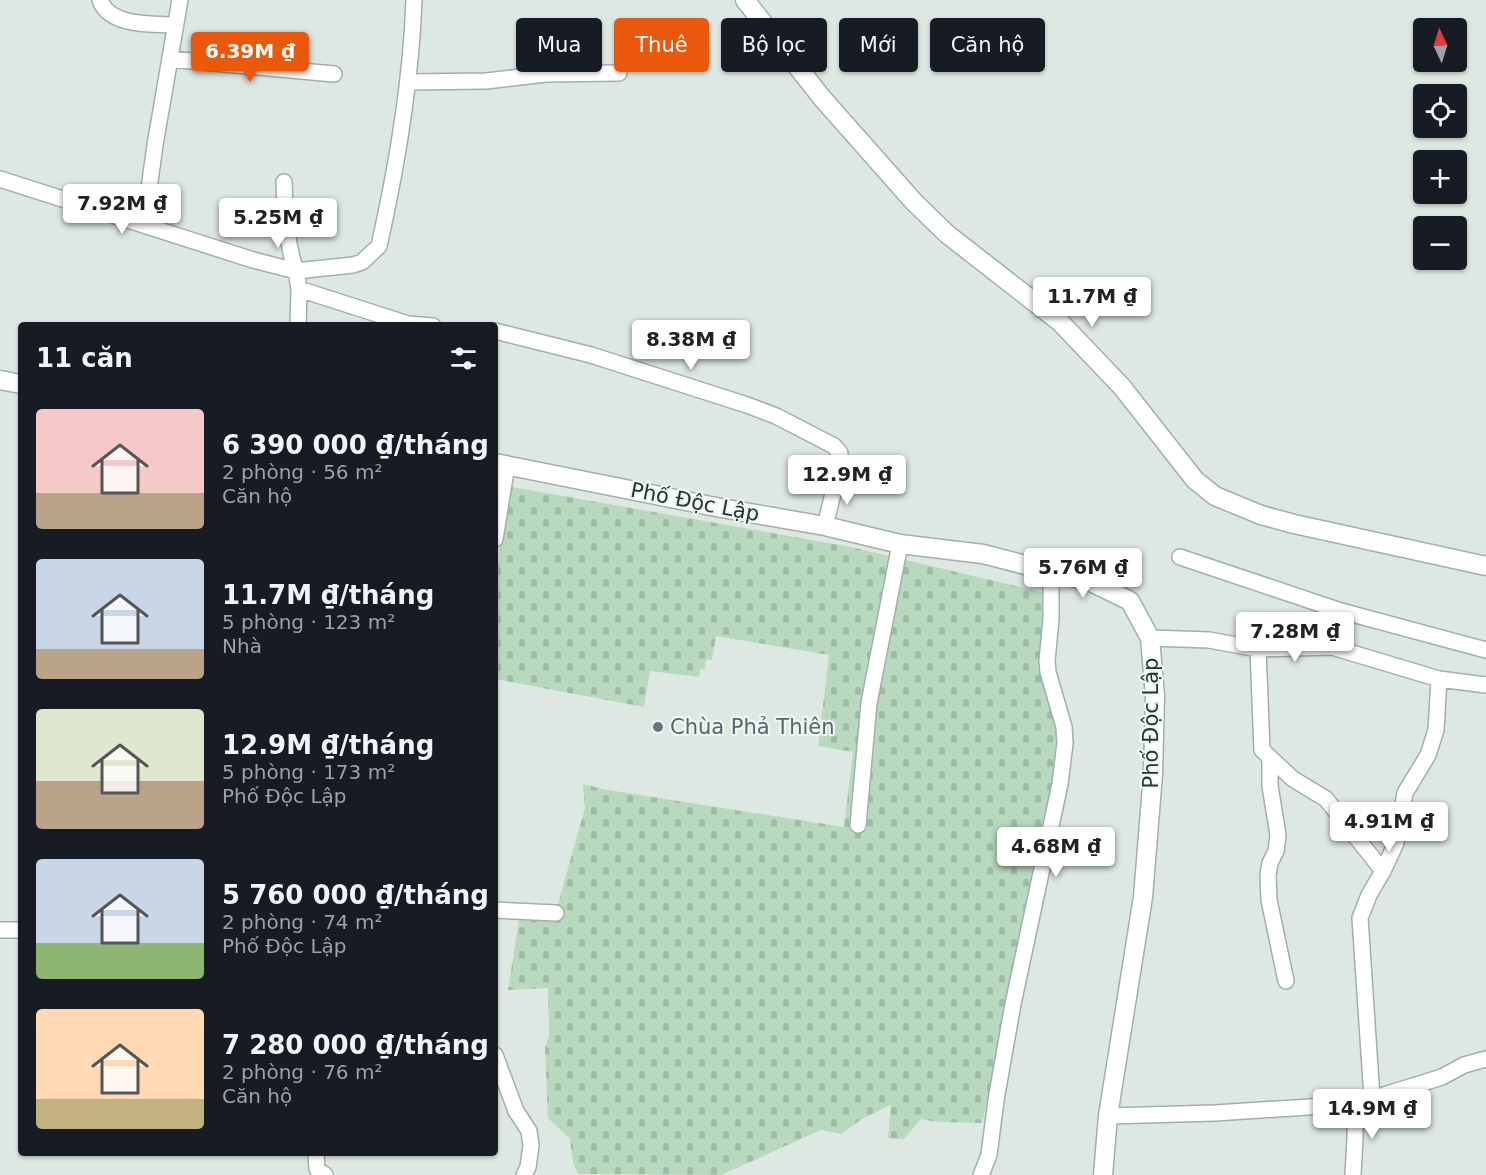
<!DOCTYPE html>
<html lang="vi">
<meta charset="utf-8">
<style>
:root{--surface:#171b24;--page:#242831;--text:#f1f3f6;--muted:#9ea1a6;--accent:#ea580c}
body{margin:0;font-family:"DejaVu Sans",sans-serif;background:var(--page);color:var(--text);height:100vh;display:flex;flex-direction:column;font-size:22px;white-space:nowrap}
*{box-sizing:border-box;margin:0}
p{font-size:20px;color:var(--muted)}
.icon{flex:none;width:33px;height:33px;fill:none;stroke:currentColor;stroke-width:2;stroke-linecap:round;stroke-linejoin:round}
.map{position:relative;flex:1;overflow:hidden}
.details{position:absolute;left:18px;top:322px;width:480px;height:834px;display:flex;flex-direction:column;background:var(--surface);border-radius:6px;box-shadow:0 2px 4px #0004}
.details>*{flex:none}
.hud{position:absolute;left:516px;top:18px;width:570px;height:54px;display:flex;gap:12px}
.needle{width:39px;rotate:356deg}
.fabs{position:absolute;left:1413px;top:18px;display:grid;gap:12px}
.fabs a{display:grid;place-items:center;width:54px;height:54px;border-radius:6px;background:var(--surface);box-shadow:0 2px 4px #0004;font-size:30px}
.price{position:absolute;translate:-50% -51px;padding:0 14px;border-radius:6px;background:#fff;color:#222;font-size:20px;line-height:39px;filter:drop-shadow(0 2px 3px #0008)}
.price::after{content:'';position:absolute;left:50%;top:36px;width:18px;height:14px;margin-left:-9px;background:inherit;clip-path:polygon(0 0,100% 0,50% 100%)}
.price.on{background:var(--accent);color:#fff}
ul{padding:0;list-style:none}
li{display:flex;align-items:center;gap:18px;height:150px;padding:0 18px}
li span{display:grid;place-items:center;flex:none;width:168px;height:120px;border-radius:6px;color:#555}
li>.icon{margin-inline-start:auto}
span .icon{width:72px;height:72px;fill:#fffc;stroke-width:1}
li b{font-size:26px}
h2{display:flex;justify-content:space-between;align-items:center;height:72px;padding:0 18px;font-size:26px}
.tag{padding:0 21px;border-radius:6px;background:var(--surface);box-shadow:0 2px 4px #0004;font-size:21px;line-height:54px}
.tag.on{background:var(--accent);color:#fff}
.map>svg:first-child{display:block}
.cemetery{fill:url(#cemetery-stones)}
.lines{fill:none;stroke-linecap:round;stroke-linejoin:round}
.minor-casing{stroke:#a1afa9;stroke-width:18}
.tertiary-casing{stroke:#a1afa9;stroke-width:21}
.minor{stroke:#fff;stroke-width:15}
.tertiary{stroke:#fff;stroke-width:18}
.worship-dot{fill:#6b7280;stroke:#eef6f1;stroke-width:2}
.labels{text-anchor:middle;stroke-width:4.5;stroke-linejoin:round;paint-order:stroke}
.street-label{font-size:21px;fill:#20372f;stroke:#eef6f1}
.worship-label{font-size:21px;fill:#5b616d;stroke:#eef6f1;text-anchor:start}
</style>
<div class="map">
<svg width="1486" height="1175" viewBox="0 0 1486 1175">
<defs>
<pattern id="cemetery-stones" width="16" height="16" patternUnits="userSpaceOnUse" patternTransform="scale(1.5)"><rect width="16" height="16" fill="#b8d9be"/><path d="M2 7V4a2 2 0 0 1 4 0v3zM10 15v-3a2 2 0 0 1 4 0v3z" fill="#9ebba4"/></pattern>
</defs>
<rect width="100%" height="100%" fill="#dee8e3"/>
<path class="cemetery" d="M507,486L851,547L1046,593L1059,731L1057,765L1037,872L982,1123L936,1122L921,1119L904,1139L888,1138L891,1105L862,1119L841,1134L821,1130L721,1175L578,1174L573,1162L570,1139L548,1118L545,1047L549,1036L548,988L508,990L520,913L556,911L585,808L583,784L602,789L844,827L853,752L818,746L829,655L716,636L712,660H706L705,670L700,669L699,677L650,671L644,707L495,679V595Z"/>
<g class="lines">
<defs>
<path id="minor" d="M100,0C109,27 153,24 175,25
M170,59L334,74
M409,82L486,81L546,74L619,73
M0,179L253,260L296,271
M284,182C285,212 286,242 296,271
M144,225L155,145L180,0
M299,289L408,324L433,326
M298,326L299,289L296,271L353,265L362,262L379,246C397,166 411,83 414,0
M495,331L591,355L747,405L776,416L834,446L840,453V465L825,526
M495,539L507,465
M1180,557L1341,611L1486,650
M1150,638L1209,640L1258,649L1332,647L1439,679L1486,685
M1258,649L1262,750L1293,779L1326,799L1383,871L1369,895L1360,918L1372,1098
M1270,759V786L1278,835L1276,851L1270,863L1268,875L1269,900L1286,981
M858,825L869,703L900,544
M1383,871L1396,843L1405,793L1428,755L1436,730L1439,679
M495,910L556,913
M0,930H21
M495,1055L516,1111L529,1131L531,1145L528,1167L524,1175
M1108,1116L1215,1113L1355,1104L1442,1077L1464,1065L1486,1059
M316,1154L317,1169L325,1175
M981,1175L989,1155L996,1100L1013,1004L1060,784L1065,743L1064,727L1048,672L1047,661L1051,619V573
M1353,1175L1355,1138V1104"/>
<path id="tertiary" d="M745,0L822,98L914,202L947,234L1060,322L1122,387L1195,480L1215,496L1261,515L1294,524L1486,566
M0,380L21,384
M495,463L721,508L825,526L900,544L983,554L1091,582L1130,601L1150,638L1155,696L1153,774L1143,897L1108,1116L1103,1175"/>
</defs>
<use href="#minor" class="minor-casing"/>
<use href="#tertiary" class="tertiary-casing"/>
<use href="#minor" class="minor"/>
<use href="#tertiary" class="tertiary"/>
</g>
<circle class="worship-dot" cx="658" cy="727" r="6"/>
<g class="labels">
<g class="street-label">
<text transform="translate(695 502) rotate(11)" y="7">Phố Độc Lập</text>
<text transform="translate(1151 723) rotate(-90)" y="7">Phố Độc Lập</text>
</g>
<g class="worship-label">
<text x="670" y="734">Chùa Phả Thiên</text>
</g>
</g>
</svg>
<div class="fabs">
<a><svg class="needle" viewBox="-14 -14 28 28"><path d="M0-13l5 13h-10z" fill="#e53935"/><path d="M0 13l5-13h-10z" fill="#9ea1a6"/></svg></a>
<a><svg class="icon" aria-label="locate" viewBox="0 0 24 24"><circle cx="12" cy="12" r="6"/><path d="M12 2v4M12 18v4M2 12h4M18 12h4"/></svg></a>
<a>+</a>
<a>−</a>
</div>
<b class="price on" style="left:250px;top:83px">6.39M ₫</b>
<b class="price" style="left:122px;top:235px">7.92M ₫</b>
<b class="price" style="left:278px;top:249px">5.25M ₫</b>
<b class="price" style="left:1092px;top:328px">11.7M ₫</b>
<b class="price" style="left:691px;top:371px">8.38M ₫</b>
<b class="price" style="left:847px;top:506px">12.9M ₫</b>
<b class="price" style="left:1083px;top:599px">5.76M ₫</b>
<b class="price" style="left:1295px;top:663px">7.28M ₫</b>
<b class="price" style="left:1389px;top:853px">4.91M ₫</b>
<b class="price" style="left:1056px;top:878px">4.68M ₫</b>
<b class="price" style="left:1372px;top:1140px">14.9M ₫</b>
<div class="hud">
<a class="tag">Mua</a>
<a class="tag on">Thuê</a>
<a class="tag">Bộ lọc</a>
<a class="tag">Mới</a>
<a class="tag">Căn hộ</a>
</div>
<section class="details">
<h2>11 căn<svg class="icon" aria-label="filters" viewBox="0 0 24 24"><path d="M4 7h16M4 17h16"/><circle cx="9" cy="7" r="2"/><circle cx="15" cy="17" r="2"/></svg></h2>
<ul>
<li><span style="background:linear-gradient(#f6c9c9 70%,#b9a48a 0)"><svg class="icon" aria-label="home" viewBox="0 0 24 24"><path d="M3 11l9-7 9 7M6 9v11h12V9"/></svg></span><div><b>6 390 000 ₫/tháng</b><p>2 phòng · 56 m²</p><p>Căn hộ</p></div></li>
<li><span style="background:linear-gradient(#c9d6e8 75%,#b9a48a 0)"><svg class="icon" aria-label="home" viewBox="0 0 24 24"><path d="M3 11l9-7 9 7M6 9v11h12V9"/></svg></span><div><b>11.7M ₫/tháng</b><p>5 phòng · 123 m²</p><p>Nhà</p></div></li>
<li><span style="background:linear-gradient(#dfe7d0 60%,#b9a48a 0)"><svg class="icon" aria-label="home" viewBox="0 0 24 24"><path d="M3 11l9-7 9 7M6 9v11h12V9"/></svg></span><div><b>12.9M ₫/tháng</b><p>5 phòng · 173 m²</p><p>Phố Độc Lập</p></div></li>
<li><span style="background:linear-gradient(#c9d6e8 70%,#8fb573 0)"><svg class="icon" aria-label="home" viewBox="0 0 24 24"><path d="M3 11l9-7 9 7M6 9v11h12V9"/></svg></span><div><b>5 760 000 ₫/tháng</b><p>2 phòng · 74 m²</p><p>Phố Độc Lập</p></div></li>
<li><span style="background:linear-gradient(#ffd9b3 75%,#c2b280 0)"><svg class="icon" aria-label="home" viewBox="0 0 24 24"><path d="M3 11l9-7 9 7M6 9v11h12V9"/></svg></span><div><b>7 280 000 ₫/tháng</b><p>2 phòng · 76 m²</p><p>Căn hộ</p></div></li>
</ul>
</section>
</div>
